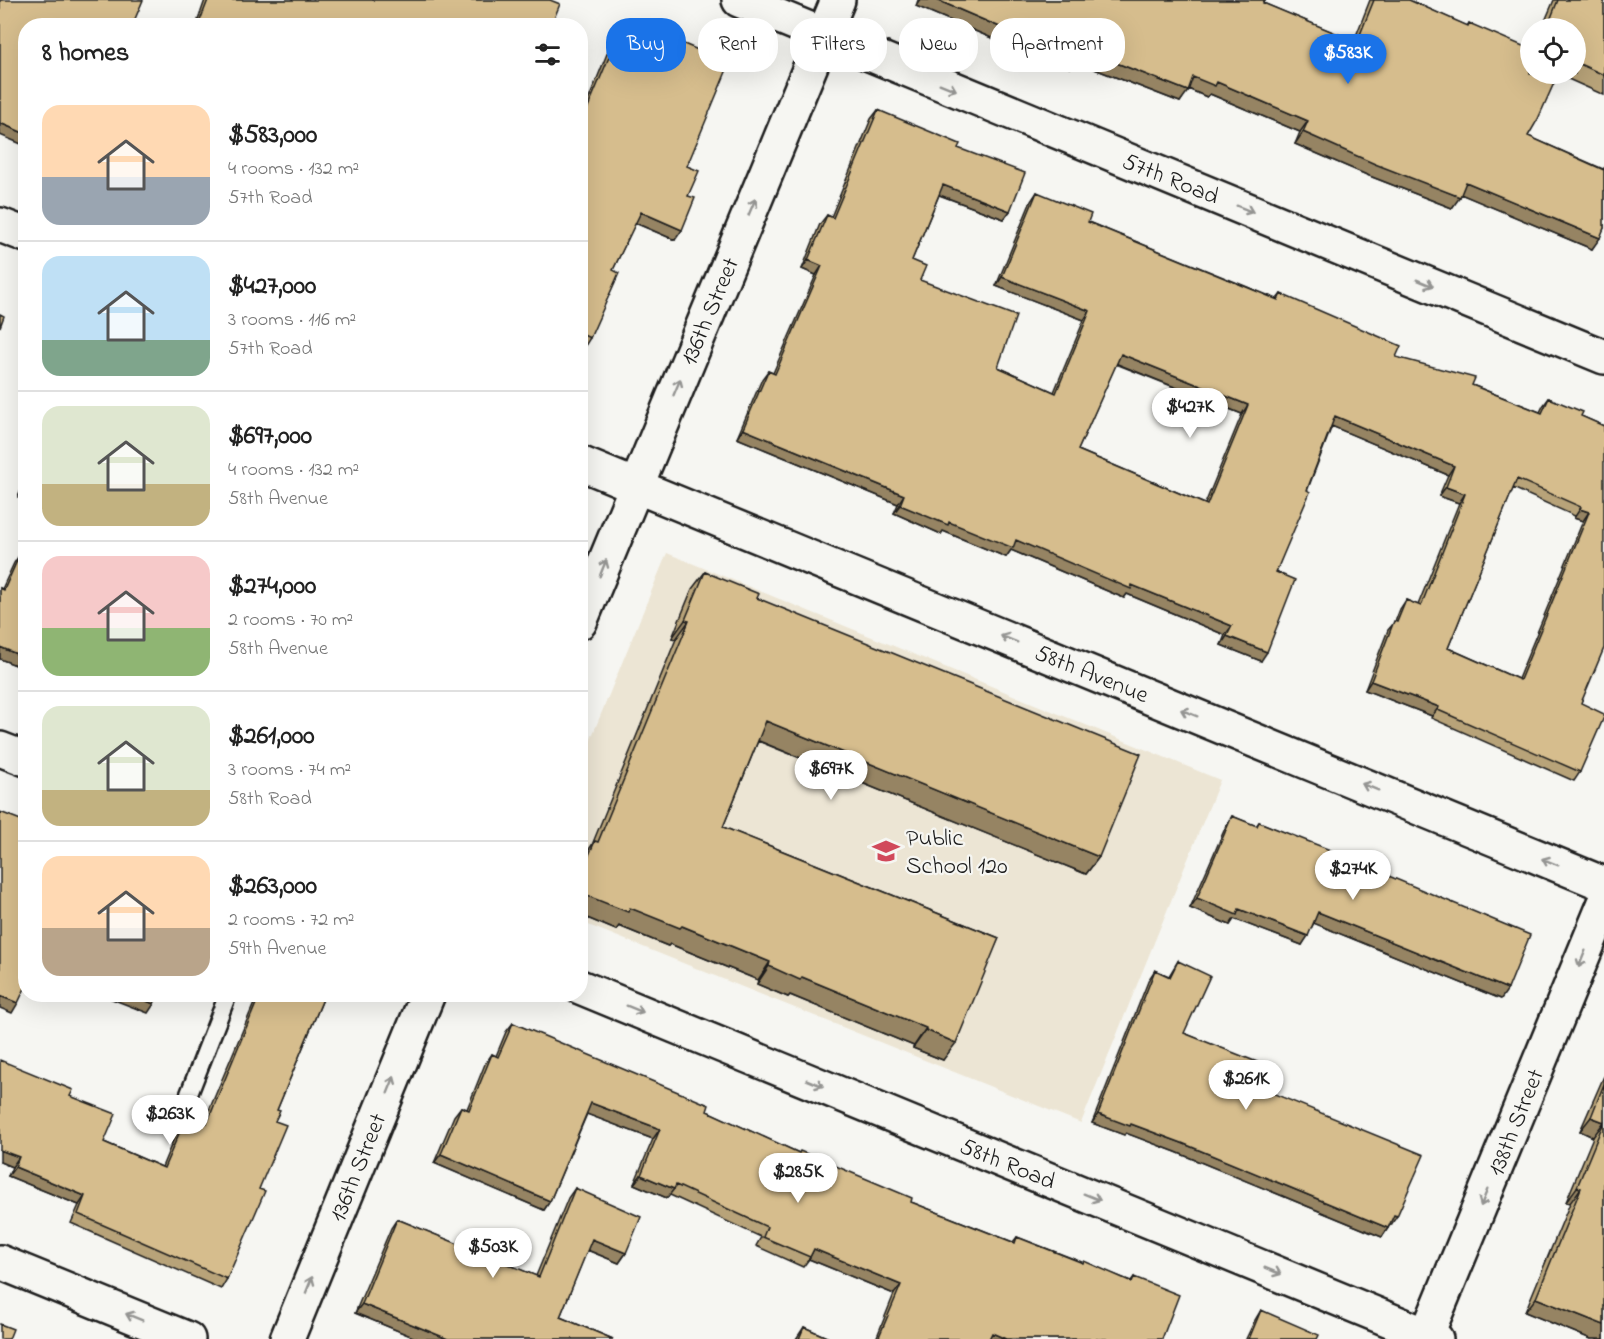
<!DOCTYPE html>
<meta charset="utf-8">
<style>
:root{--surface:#fff;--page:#f2f2f2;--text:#222;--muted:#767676;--line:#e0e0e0;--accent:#1a73e8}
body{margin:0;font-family:"Indie Flower",sans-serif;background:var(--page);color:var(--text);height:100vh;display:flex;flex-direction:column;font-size:22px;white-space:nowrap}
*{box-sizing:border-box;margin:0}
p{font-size:20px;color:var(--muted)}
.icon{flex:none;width:33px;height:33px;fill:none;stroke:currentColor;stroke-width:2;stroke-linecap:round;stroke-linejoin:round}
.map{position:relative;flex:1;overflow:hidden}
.panel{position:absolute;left:18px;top:18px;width:570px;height:984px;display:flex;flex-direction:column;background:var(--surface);border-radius:24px;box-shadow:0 6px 24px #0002}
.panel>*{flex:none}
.banner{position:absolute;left:606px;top:18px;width:570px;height:54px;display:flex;gap:12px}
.tools{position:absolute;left:1520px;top:18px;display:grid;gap:12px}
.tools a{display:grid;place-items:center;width:66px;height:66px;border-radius:50%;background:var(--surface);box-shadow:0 6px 24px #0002;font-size:30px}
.price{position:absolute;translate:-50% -51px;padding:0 14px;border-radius:21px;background:#fff;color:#222;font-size:20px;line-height:39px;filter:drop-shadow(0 2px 3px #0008)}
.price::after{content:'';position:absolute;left:50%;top:36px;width:18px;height:14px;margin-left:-9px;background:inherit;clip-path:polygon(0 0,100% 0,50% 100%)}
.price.selected{background:var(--accent);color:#fff}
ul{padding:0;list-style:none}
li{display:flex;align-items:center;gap:18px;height:150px;padding:0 24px}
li+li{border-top:2px solid var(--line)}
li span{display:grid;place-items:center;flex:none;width:168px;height:120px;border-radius:18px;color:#555}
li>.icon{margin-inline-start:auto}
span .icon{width:72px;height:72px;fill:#fffc;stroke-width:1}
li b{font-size:26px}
h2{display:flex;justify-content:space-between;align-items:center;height:72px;padding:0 24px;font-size:26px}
.tag{padding:0 21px;border-radius:24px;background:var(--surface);box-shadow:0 6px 24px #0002;font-size:21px;line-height:54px}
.tag.selected{background:var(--accent);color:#fff}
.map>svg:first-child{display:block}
.built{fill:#ece5d4}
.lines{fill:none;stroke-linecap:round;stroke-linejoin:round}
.service-casing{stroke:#1c1c1c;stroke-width:21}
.minor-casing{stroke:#1c1c1c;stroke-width:38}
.service{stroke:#f6f6f2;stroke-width:16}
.minor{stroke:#f6f6f2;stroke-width:33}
.wall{fill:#b8a379;stroke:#1c1c1c;stroke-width:1.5;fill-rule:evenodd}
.shaded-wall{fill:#968463;stroke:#1c1c1c;stroke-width:1.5}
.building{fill:#d6bd8d;stroke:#1c1c1c;stroke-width:1.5;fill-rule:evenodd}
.oneway{stroke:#949492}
.labels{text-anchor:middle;stroke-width:4.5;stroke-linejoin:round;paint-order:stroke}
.street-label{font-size:24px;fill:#1c1c1c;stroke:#f6f6f2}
.poi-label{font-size:24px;fill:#1c1c1c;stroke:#f6f6f2;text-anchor:start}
</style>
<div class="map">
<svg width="1604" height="1339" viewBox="0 0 1604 1339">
<rect width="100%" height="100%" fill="#f6f6f2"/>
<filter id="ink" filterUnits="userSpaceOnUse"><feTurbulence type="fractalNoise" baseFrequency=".0167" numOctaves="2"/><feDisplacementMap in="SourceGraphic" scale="12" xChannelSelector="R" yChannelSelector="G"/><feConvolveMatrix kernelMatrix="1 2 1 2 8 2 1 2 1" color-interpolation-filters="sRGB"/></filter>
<g filter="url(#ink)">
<path class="built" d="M667,553L1220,780L1081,1123L581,922V763Z"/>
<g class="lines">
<defs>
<path id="service" d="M189,1094L228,994"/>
<path id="minor" d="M739,0L1604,357
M0,225L26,235
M580,463L1604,884
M580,622L838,0
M0,749L26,759
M580,987L1436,1339
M0,1262L188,1339
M287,1339L428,994
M1425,1339L1604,905"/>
</defs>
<use href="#service" class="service-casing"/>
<use href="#minor" class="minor-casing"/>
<use href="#service" class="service"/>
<use href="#minor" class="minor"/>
</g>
<path class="wall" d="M205,0H550L551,26H196Z
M918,0H1265L1263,3L1354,41L1370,0H1409L1467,26L1469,23L1530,74H1575V28H1542L1554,0H1604V95L1557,74L1528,136L1603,169L1604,168V228L1592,249L1461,194L1452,208L1367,175L1295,144L1300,132L1210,94L1207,97L1188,89L1180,102L1074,61L1070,68L1015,44L1013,47L916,6Z
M625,19L687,166L688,196L675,240L635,223L613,270L590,338L583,349L580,347V109L584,111L617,29Z
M878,110L958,148L1010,211L1004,219L939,195L912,260L920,280L998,367L1054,392L1084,320L996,286L1031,201L1037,192L1088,222L1277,299L1281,294L1396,357L1472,385L1540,412L1543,406L1549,398L1581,416L1604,426L1581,703L1580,772L1574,781L1431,718L1432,716L1365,690L1388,630L1395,622L1400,609L1406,600L1418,605L1459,503L1439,496L1448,475L1332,426L1276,572L1261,661L1221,645L1225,635L1127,594L1124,598L1011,550L1006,557L943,531L941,534L894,513L898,504L737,438L762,379L768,371L773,373L816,275L802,269L820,224L827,215L831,217L871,119ZM1116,364L1242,414L1205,504L1078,450ZM1513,488L1575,516L1574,518L1583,521L1518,679L1448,648Z
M26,479V500L18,497Z
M20,554L26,557V669L0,659V588L2,589L14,563Z
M705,572L757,598L1099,857L1086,874L758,741L723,827L999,938L943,1060L913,1048L914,1046L790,995L788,997L757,984L758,980L670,944L668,946L619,926L616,930L580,915V863L583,858L592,845L676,639L672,638L692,589Z
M1232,816L1256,826L1259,822L1343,857L1501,999L1314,923L1302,945L1234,919L1230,925L1190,908L1226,826Z
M1178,961L1184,1033L1261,1066L1260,1088L1391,1225H1390L1382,1237L1176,1152L1126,1133L1124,1135L1092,1123L1149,979L1155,970L1169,976Z
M258,994H325L277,1110L275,1121L259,1189L227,1279L221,1289L71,1223L79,1205L8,1176L12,1167L0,1162L70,1096L104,1142L162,1167L180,1124L187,1115L204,1122Z
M513,1023L799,1153L911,1202L1013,1242L1017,1237L1131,1281L1134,1277L1162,1339H876L894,1294L809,1259L803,1267L756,1246L761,1237L670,1195L667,1198L634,1184L653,1139L587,1114L550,1201L544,1210L434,1163L454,1116L461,1107L467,1109L485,1064L492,1054L496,1056L506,1032Z
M1604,1076V1339H1591L1525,1312L1570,1203L1566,1202L1593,1137L1580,1131Z
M575,1188L626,1253L619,1263L587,1250L560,1317L613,1339H418L355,1313L391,1228L397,1219L536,1276L568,1198Z
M1261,1310L1317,1339H1246L1255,1320Z
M804,1327L831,1339H796Z"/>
<path class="shaded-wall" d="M920,0H937L1021,36L1013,47L916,6Z
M307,17L328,26H301Z
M1081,49L1188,91L1180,102L1074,61Z
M1193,77L1217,82L1308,121L1300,132L1210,94L1207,97L1186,88Z
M0,123L26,134V146L0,135Z
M1303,132L1460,197L1452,208L1367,175L1295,144Z
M1466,182L1600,238L1592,249L1458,193Z
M943,185L1010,211L1004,219L937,194Z
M641,212L682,230L675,240L633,222Z
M808,260L822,266L816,275L802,269Z
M1002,277L1090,311L1084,320L996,286Z
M1121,354L1248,405L1242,414L1115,363Z
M1335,416L1454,466L1448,475L1329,425Z
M743,429L904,495L898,504L737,438Z
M1446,487L1465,494L1459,503L1439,496Z
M24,489H26V500L18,497Z
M900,505L949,522L1016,540L1132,585L1232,626L1225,635L1127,594L1124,598L1011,550L1006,557L943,531L941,534L894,513Z
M1580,509L1589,512L1583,521L1574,518Z
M685,620L689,621L676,639L672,638Z
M1227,636L1267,652L1261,661L1221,645Z
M0,647L26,658V669L0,659Z
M1371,681L1439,707L1432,716L1365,690Z
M766,721L1099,857L1086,874L754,739Z
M580,893L630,908L682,926L770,962L758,980L670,944L668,946L619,926L616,930L580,915Z
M1197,898L1239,909L1308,936L1302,945L1234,919L1230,925L1190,908Z
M1318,912L1508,989L1501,999L1311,922Z
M769,966L802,977L926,1028L914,1046L790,995L788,997L757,984Z
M99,994H130L154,1004L148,1013Z
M0,996L18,1003L12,1013L0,1008Z
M926,1030L956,1043L943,1060L913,1048Z
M591,1103L660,1129L653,1139L584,1113Z
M1098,1114L1131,1124L1182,1143L1388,1228L1382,1237L1176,1152L1126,1133L1124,1135L1092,1123Z
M1591,1117L1604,1122L1593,1137L1580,1131Z
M0,1150L19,1157L12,1167L0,1162Z
M441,1154L550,1201L544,1210L434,1163Z
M15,1167L85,1196L79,1205L8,1176Z
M641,1175L674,1189L667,1198L634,1184Z
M1577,1187L1581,1188L1570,1203L1566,1202Z
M1394,1215L1397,1216L1391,1225H1388Z
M592,1239L626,1253L619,1263L585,1249Z
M814,1249L901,1285L894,1294L809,1259Z
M1536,1298L1604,1325V1339H1591L1525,1312Z
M362,1304L448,1339H418L355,1313Z
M992,1333L1006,1339H988Z"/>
<path class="building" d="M0,0H143L132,26H26V134L0,123Z
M208,0H550L560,4L551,26H328L307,17L303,26H198Z
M937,0H1265L1263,3L1357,42L1374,0H1409L1468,26L1469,23L1530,49V74H1558L1538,119L1528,136L1604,170V228L1600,238L1466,182L1460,197L1375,164L1303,132L1308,121L1217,82L1215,86L1193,77L1188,91L1081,49L1078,56L1023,32L1021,36Z
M1558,0H1604V75L1575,62V28H1547Z
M625,19L724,61L723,65L728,67L687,166L699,171L688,196L695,198L682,230L641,212L613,270L619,273L590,338L581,334L580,336V109L586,112Z
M878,110L960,144L958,148L1025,173L1010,211L943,185L912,260L926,266L920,280L1016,316L998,367L1056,393L1090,311L1002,277L1037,192L1091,214L1088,222L1278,300L1281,294L1401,346L1396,357L1475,378L1472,385L1542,413L1549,398L1583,412L1581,416L1604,426V648L1581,703L1604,714V717L1580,772L1438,710L1439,707L1371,681L1394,621L1397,622L1406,600L1421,606L1465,494L1446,487L1454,466L1335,416L1307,490L1310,492L1276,572L1295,580L1267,652L1227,636L1232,626L1132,585L1131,589L1016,540L1013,548L949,522L948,525L900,505L904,495L743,429L768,371L775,374L822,266L808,260L827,215L833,218ZM1121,354L1248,405L1207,505L1078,450ZM1517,479L1581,507L1580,509L1589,512L1520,680L1448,648Z
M0,314L4,316L0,327Z
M20,554L26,557V658L0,647V588L4,590Z
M705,572L759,594L757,598L1141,754L1099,857L766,721L723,827L999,938L956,1043L926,1030V1028L802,977L800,980L769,966L770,962L682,926L680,928L630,908L628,912L580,893V876L595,841L598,842L665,679L689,621L685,620Z
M0,812L26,822V986L18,1003L0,996Z
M1232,816L1257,826L1259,822L1343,855V857L1530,935L1508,989L1318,912L1308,936L1239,909L1237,915L1197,898Z
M1178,961L1210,976L1184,1033L1262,1064L1261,1066L1268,1069L1260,1088L1424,1155L1397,1216L1394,1215L1388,1228L1182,1143L1131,1124L1130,1126L1098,1114L1155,970L1170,977Z
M130,994H158L154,1004Z
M260,994H325L277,1110L280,1111L275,1121L286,1125L259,1189L265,1191L227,1279L78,1214L85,1196L15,1167L19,1157L0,1150V1060L73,1090L70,1096L116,1114L104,1142L164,1168L187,1115L207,1123Z
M513,1023L709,1105L707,1111L799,1153L800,1151L912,1198L911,1202L1015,1243L1017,1237L1083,1263L1084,1261L1132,1282L1134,1277L1179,1295L1162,1339H1006L992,1333L989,1339H878L901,1285L814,1249L810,1257L763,1237L767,1227L676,1185L674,1189L641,1175L660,1129L591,1103L550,1201L441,1154L461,1107L469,1110L492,1054L498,1057Z
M1604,1084V1325L1536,1298L1581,1188L1577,1187L1604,1122L1591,1117Z
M575,1188L641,1217L626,1253L592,1239L560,1317L613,1339H448L362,1304L397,1219L539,1277Z
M1261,1310L1319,1335L1317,1339H1249Z
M0,1324L13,1329L9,1339H0Z
M804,1327L831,1339H799Z"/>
<defs><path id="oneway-shaft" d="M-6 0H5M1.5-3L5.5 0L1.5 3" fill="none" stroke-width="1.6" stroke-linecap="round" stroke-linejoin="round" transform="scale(1.5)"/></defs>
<g class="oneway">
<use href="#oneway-shaft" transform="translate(948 87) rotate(22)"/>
<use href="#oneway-shaft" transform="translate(752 207) rotate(-67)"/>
<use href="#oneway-shaft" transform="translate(1245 209) rotate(22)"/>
<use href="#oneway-shaft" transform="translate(1425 283) rotate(22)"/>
<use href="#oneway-shaft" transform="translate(677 387) rotate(-67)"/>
<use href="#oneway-shaft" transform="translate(603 568) rotate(-68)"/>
<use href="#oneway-shaft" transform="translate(1009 639) rotate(-158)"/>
<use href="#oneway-shaft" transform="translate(1189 713) rotate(-158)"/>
<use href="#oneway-shaft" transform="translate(1370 787) rotate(-158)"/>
<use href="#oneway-shaft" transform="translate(1550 862) rotate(-158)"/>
<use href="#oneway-shaft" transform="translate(1582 959) rotate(112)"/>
<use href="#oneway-shaft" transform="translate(635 1009) rotate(22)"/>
<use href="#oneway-shaft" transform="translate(815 1083) rotate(22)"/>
<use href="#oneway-shaft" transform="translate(391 1085) rotate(-68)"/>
<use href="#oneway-shaft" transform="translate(1092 1197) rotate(22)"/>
<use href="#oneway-shaft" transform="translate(1484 1198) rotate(112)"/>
<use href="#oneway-shaft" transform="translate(1273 1271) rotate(22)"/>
<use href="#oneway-shaft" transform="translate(309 1285) rotate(-68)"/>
<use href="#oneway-shaft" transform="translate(134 1317) rotate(-158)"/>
</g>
</g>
<defs>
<symbol id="school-bare" viewBox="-9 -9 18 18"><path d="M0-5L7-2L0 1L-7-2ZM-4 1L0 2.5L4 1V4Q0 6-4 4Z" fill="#d1495b" stroke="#f6f6f2" stroke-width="2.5" paint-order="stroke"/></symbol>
</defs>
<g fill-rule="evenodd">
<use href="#school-bare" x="867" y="832" width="38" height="38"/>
</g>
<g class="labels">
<g class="street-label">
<text transform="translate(1171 178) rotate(22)" y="8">57th Road</text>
<text transform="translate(709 311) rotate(-67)" y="8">136th Street</text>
<text transform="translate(1092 673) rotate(22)" y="8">58th Avenue</text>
<text transform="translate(1515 1122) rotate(-68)" y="8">138th Street</text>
<text transform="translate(1008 1163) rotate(22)" y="8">58th Road</text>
<text transform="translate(357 1167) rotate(-68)" y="8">136th Street</text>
</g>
<g class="poi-label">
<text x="906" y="845">Public<tspan x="906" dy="28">School 120</tspan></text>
</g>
</g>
</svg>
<div class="tools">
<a><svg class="icon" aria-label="locate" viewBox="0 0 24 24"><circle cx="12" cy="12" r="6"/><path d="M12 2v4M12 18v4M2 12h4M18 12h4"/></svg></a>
</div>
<b class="price selected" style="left:1348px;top:85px">$583K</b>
<b class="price" style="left:1190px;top:439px">$427K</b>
<b class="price" style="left:831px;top:801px">$697K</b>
<b class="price" style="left:1353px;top:901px">$274K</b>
<b class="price" style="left:1246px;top:1111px">$261K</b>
<b class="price" style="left:170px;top:1146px">$263K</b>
<b class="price" style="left:798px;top:1204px">$285K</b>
<b class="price" style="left:493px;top:1279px">$503K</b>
<div class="banner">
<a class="tag selected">Buy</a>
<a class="tag">Rent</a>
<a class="tag">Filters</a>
<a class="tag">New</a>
<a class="tag">Apartment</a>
</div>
<section class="panel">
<h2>8 homes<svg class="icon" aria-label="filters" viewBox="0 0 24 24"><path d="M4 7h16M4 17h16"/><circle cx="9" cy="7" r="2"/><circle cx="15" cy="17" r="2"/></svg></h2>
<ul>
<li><span style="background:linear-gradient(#ffd9b3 60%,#9aa5b1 0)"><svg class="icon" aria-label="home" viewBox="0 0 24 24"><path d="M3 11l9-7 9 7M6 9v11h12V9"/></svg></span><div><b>$583,000</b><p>4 rooms · 132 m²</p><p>57th Road</p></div></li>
<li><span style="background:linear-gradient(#bfe0f5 70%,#7fa58c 0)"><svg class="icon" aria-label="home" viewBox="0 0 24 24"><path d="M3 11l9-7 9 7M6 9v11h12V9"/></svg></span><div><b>$427,000</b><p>3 rooms · 116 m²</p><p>57th Road</p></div></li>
<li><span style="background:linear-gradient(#dfe7d0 65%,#c2b280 0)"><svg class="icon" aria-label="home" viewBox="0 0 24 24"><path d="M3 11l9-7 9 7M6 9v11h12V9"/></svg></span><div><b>$697,000</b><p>4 rooms · 132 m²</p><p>58th Avenue</p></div></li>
<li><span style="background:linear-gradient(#f6c9c9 60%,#8fb573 0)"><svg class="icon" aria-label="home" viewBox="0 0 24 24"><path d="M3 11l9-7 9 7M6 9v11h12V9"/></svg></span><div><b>$274,000</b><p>2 rooms · 70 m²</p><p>58th Avenue</p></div></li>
<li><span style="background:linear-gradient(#dfe7d0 70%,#c2b280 0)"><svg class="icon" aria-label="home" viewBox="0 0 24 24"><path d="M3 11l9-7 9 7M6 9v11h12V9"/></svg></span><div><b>$261,000</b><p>3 rooms · 74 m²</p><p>58th Road</p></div></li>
<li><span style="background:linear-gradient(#ffd9b3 60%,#b9a48a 0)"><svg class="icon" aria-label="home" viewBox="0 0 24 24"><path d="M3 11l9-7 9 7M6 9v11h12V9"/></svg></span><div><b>$263,000</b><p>2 rooms · 72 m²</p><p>59th Avenue</p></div></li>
</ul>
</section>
</div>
